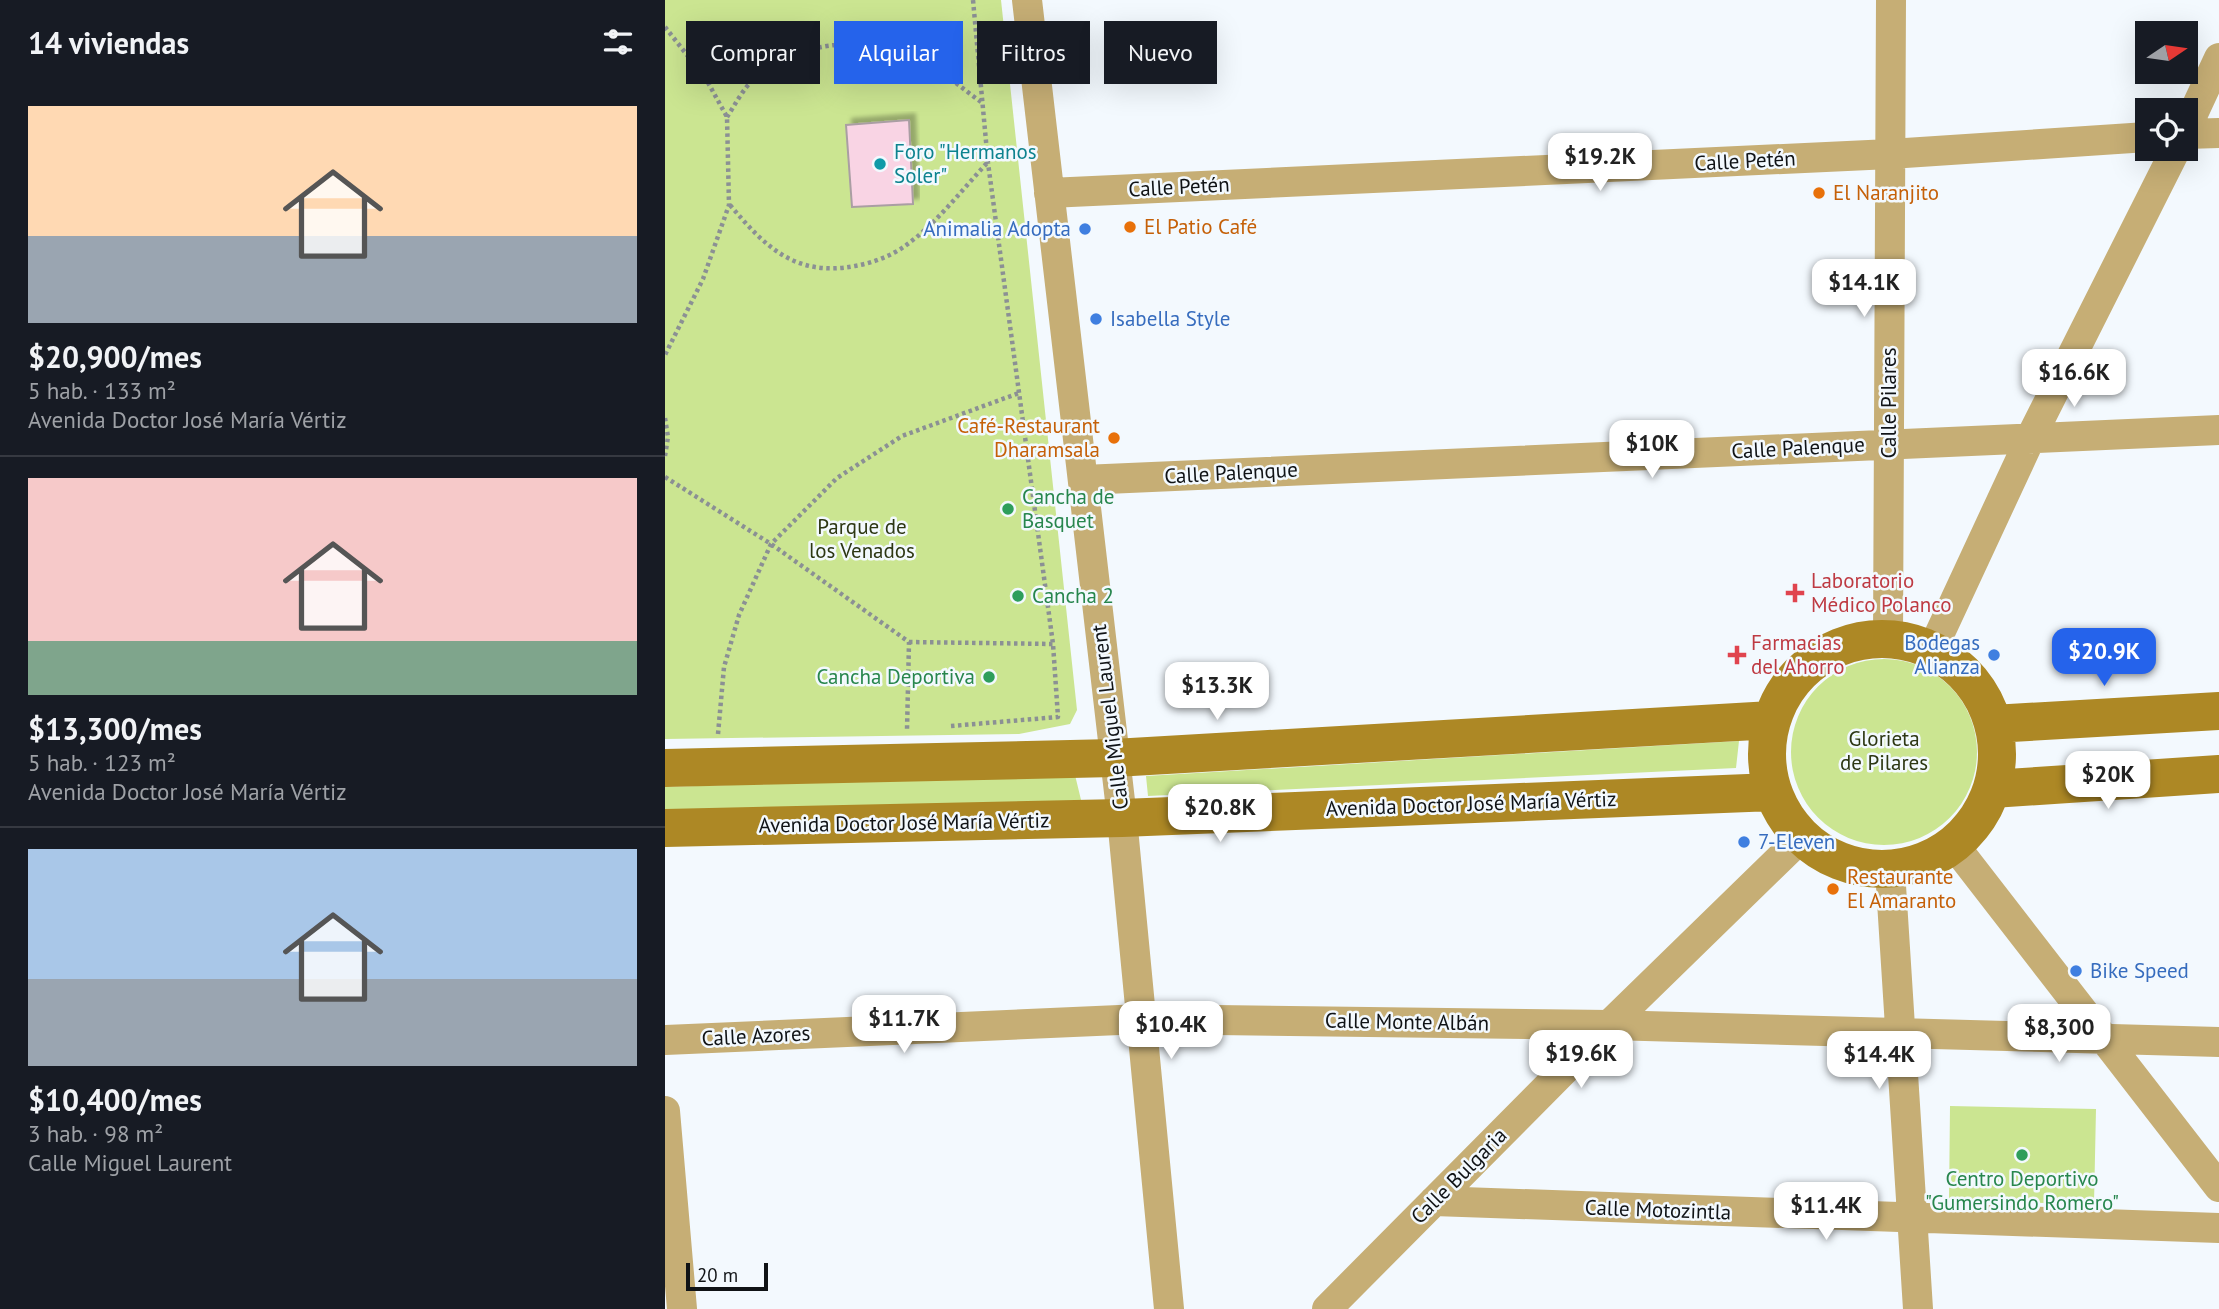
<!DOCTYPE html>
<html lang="es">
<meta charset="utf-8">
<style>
:root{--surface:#171b24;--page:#20242c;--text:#f1f3f6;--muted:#9ea1a6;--line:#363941;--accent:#2563eb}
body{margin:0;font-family:"PT Sans",sans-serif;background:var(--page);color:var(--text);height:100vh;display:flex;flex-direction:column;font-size:26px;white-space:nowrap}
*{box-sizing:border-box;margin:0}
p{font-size:23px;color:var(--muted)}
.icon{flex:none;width:38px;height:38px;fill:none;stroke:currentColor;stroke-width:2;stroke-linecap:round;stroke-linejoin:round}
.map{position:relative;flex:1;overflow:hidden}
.panel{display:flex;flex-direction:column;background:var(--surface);width:665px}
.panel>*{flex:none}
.top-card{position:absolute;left:21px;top:21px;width:665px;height:63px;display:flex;gap:14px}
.needle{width:46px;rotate:77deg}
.fabs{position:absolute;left:1470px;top:21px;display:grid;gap:14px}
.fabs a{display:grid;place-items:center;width:63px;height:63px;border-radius:0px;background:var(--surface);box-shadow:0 7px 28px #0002;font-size:35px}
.scale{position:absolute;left:21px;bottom:18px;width:82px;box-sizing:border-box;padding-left:7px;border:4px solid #101316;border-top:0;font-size:19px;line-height:24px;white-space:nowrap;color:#101316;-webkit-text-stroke:5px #f3f9fe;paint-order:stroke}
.price{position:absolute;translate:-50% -60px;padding:0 16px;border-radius:14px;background:#fff;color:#222;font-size:23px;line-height:46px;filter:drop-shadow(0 2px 4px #0008)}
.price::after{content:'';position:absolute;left:50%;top:42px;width:21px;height:16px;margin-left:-10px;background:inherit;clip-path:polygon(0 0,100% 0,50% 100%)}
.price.on{background:var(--accent);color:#fff}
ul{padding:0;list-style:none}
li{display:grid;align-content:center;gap:14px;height:371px;padding:0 28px}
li+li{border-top:2px solid var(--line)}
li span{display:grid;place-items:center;height:217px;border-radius:0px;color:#555}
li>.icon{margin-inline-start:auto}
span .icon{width:126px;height:126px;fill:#fffc;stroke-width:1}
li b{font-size:30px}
h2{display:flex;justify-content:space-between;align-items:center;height:84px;padding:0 28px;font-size:30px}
.pill{padding:0 24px;border-radius:0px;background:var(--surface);box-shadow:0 7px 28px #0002;font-size:24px;line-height:63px}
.pill.on{background:var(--accent);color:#fff}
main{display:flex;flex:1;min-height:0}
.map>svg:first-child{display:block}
.green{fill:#cbe591}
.building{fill:#f9d4e4;stroke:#aa9ea3;stroke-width:2;filter:url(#shadow)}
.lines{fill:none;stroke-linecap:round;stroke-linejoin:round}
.path{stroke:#8b9094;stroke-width:4.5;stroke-dasharray:3.5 3.5;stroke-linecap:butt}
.street{stroke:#c6ae75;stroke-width:30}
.secondary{stroke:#ad8825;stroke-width:38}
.culture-dot{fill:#0f9aa8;stroke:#f3f9fe;stroke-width:2.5}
.food-dot{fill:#e8710a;stroke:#f3f9fe;stroke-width:2.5}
.shop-dot{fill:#3f7fe0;stroke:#f3f9fe;stroke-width:2.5}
.leisure-dot{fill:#2e9e5b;stroke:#f3f9fe;stroke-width:2.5}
.health-dot{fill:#e0444e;stroke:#f3f9fe;stroke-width:2.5}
.labels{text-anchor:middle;stroke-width:5;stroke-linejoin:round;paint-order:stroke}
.culture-label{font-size:21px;fill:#0d838f;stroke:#f3f9fe;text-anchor:start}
.street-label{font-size:21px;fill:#101316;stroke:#f3f9fe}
.food-label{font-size:21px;fill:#c56008;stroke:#f3f9fe;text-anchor:start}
.shop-label{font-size:21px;fill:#366cbe;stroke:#f3f9fe;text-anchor:start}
.leisure-label{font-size:21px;fill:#27864d;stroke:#f3f9fe;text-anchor:start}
.park-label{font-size:21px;fill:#2d3713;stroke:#f3f9fe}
.health-label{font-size:21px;fill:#be3a42;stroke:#f3f9fe;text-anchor:start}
</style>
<main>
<section class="panel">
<h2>14 viviendas<svg class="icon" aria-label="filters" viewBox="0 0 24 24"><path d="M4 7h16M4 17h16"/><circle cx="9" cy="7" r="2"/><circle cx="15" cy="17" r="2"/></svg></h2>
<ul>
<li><span style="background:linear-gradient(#ffd9b3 60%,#9aa5b1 0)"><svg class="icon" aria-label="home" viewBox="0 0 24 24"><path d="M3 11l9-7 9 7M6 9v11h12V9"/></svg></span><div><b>$20,900/mes</b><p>5 hab. · 133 m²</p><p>Avenida Doctor José María Vértiz</p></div></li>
<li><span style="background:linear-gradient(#f6c9c9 75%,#7fa58c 0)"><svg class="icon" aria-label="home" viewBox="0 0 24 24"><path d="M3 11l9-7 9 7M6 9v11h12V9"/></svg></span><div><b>$13,300/mes</b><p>5 hab. · 123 m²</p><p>Avenida Doctor José María Vértiz</p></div></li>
<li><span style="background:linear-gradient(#a9c7e8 60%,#9aa5b1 0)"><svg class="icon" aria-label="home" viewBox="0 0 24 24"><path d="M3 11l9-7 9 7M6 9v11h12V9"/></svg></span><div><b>$10,400/mes</b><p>3 hab. · 98 m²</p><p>Calle Miguel Laurent</p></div></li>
</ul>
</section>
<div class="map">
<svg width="1554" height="1309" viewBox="0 0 1554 1309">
<defs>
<filter id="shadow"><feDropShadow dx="6" dy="-6" stdDeviation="2" flood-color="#0004"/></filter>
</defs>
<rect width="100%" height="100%" fill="#f3f9fe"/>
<path class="green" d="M0,0H336L412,710L405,724L354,734L0,739Z
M1126 752a93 93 0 1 1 186 0a93 93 0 1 1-186 0Z
M1074,741L1071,768L483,796L481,776Z
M410,775L417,804L0,813V787Z
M1285,1106L1431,1109L1429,1204L1284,1201Z"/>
<path class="building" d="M244,120L248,204L187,207L181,125Z"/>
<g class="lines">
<path class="path" d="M0,27L41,79L62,117L64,205L38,279L0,355
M62,117C70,105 79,87 90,78C136,41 196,35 249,57C272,66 295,87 316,102
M65,205C101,248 131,277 190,266C207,263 226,256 240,246C271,224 296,191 322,163
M0,418L3,437L0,456
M0,477L106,544L244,642L242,730
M244,642L388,644
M286,726L393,717L388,644L323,163L308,0
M53,734L59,667L74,615L106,544L172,478L237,436L354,393"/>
<path class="street" d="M362,0L457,818L504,1309
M1521,129L1554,58
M1521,134L1554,133
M384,193L1225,154L1482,137
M418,480L1554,430
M1223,638L1226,0
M1267,650L1366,437L1511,149
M1289,845L1554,1187
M1225,870L1253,1309
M0,1040L477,1019L944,1025L1554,1042
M0,1111L17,1309
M769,1201L1554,1228
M662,1309L944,1025L1137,837"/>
<path class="secondary" d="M1102 754a115 115 0 1 1 230 0a115 115 0 1 1-230 0Z
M1328,724L1554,711
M0,768L449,758L1107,720
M1327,789L1554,774
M0,828L457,818L1108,792"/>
</g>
<circle class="culture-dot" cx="215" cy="164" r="7"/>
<g class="food-dot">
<circle cx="1154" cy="193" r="7"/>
<circle cx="465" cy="227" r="7"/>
<circle cx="449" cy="438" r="7"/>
<circle cx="1168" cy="889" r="7"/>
</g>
<g class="shop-dot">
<circle cx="420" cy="229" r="7"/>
<circle cx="431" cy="319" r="7"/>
<circle cx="1329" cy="655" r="7"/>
<circle cx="1079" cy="842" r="7"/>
<circle cx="1411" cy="971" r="7"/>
</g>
<g class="leisure-dot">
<circle cx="343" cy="509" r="7"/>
<circle cx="353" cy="596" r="7"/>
<circle cx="324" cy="677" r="7"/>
<circle cx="1357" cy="1155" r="7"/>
</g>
<g class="health-dot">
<path d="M1126.5 582.5h7v7h7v7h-7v7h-7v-7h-7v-7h7z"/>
<path d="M1068.5 644.5h7v7h7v7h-7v7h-7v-7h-7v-7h7z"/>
</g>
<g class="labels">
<g class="culture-label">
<text x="229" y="159">Foro "Hermanos<tspan x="229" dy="24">Soler"</tspan></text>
</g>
<g class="street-label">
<text transform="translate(1080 161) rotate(-3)" y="7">Calle Petén</text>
<text transform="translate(514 187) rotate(-3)" y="7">Calle Petén</text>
<text transform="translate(1224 403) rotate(-90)" y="7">Calle Pilares</text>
<text transform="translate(1133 448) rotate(-3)" y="7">Calle Palenque</text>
<text transform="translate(566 473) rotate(-3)" y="7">Calle Palenque</text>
<text transform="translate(445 717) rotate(-97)" y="7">Calle Miguel Laurent</text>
<text transform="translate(806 804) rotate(-2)" y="7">Avenida Doctor José María Vértiz</text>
<text transform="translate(239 823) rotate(-1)" y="7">Avenida Doctor José María Vértiz</text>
<text transform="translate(742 1022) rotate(1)" y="7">Calle Monte Albán</text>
<text transform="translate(91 1036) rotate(-3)" y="7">Calle Azores</text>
<text transform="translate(794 1176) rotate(-45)" y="7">Calle Bulgaria</text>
<text transform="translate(993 1210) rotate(2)" y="7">Calle Motozintla</text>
</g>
<g class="food-label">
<text x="1168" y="200">El Naranjito</text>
<text x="479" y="234">El Patio Café</text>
<text x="435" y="433" text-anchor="end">Café-Restaurant<tspan x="435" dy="24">Dharamsala</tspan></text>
<text x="1182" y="884">Restaurante<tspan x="1182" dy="24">El Amaranto</tspan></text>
</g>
<g class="shop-label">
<text x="406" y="236" text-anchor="end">Animalia Adopta</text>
<text x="445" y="326">Isabella Style</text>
<text x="1315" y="650" text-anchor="end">Bodegas<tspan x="1315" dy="24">Alianza</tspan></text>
<text x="1093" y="849">7-Eleven</text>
<text x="1425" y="978">Bike Speed</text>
</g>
<g class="leisure-label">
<text x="357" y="504">Cancha de<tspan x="357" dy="24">Basquet</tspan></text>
<text x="367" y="603">Cancha 2</text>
<text x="310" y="684" text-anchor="end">Cancha Deportiva</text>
<text x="1357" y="1186" text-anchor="middle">Centro Deportivo<tspan x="1357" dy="24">"Gumersindo Romero"</tspan></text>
</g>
<g class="park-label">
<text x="197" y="534">Parque de<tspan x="197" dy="24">los Venados</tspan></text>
<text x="1219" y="746">Glorieta<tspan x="1219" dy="24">de Pilares</tspan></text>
</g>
<g class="health-label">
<text x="1146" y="588">Laboratorio<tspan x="1146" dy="24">Médico Polanco</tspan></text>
<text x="1086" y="650">Farmacias<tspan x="1086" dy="24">del Ahorro</tspan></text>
</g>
</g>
</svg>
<div class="fabs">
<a><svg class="needle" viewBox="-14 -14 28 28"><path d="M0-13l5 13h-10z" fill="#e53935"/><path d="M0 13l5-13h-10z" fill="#9ea1a6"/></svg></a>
<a><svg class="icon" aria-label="locate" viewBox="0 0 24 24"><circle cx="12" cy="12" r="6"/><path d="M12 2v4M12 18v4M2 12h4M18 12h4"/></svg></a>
</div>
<div class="scale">20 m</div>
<b class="price" style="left:935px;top:193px">$19.2K</b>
<b class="price" style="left:1199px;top:319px">$14.1K</b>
<b class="price" style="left:1409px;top:409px">$16.6K</b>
<b class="price" style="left:987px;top:480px">$10K</b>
<b class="price on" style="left:1439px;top:688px">$20.9K</b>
<b class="price" style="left:552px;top:722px">$13.3K</b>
<b class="price" style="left:1443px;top:811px">$20K</b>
<b class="price" style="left:555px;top:844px">$20.8K</b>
<b class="price" style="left:239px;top:1055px">$11.7K</b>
<b class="price" style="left:506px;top:1061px">$10.4K</b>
<b class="price" style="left:1394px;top:1064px">$8,300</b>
<b class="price" style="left:916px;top:1090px">$19.6K</b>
<b class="price" style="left:1214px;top:1091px">$14.4K</b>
<b class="price" style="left:1161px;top:1242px">$11.4K</b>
<div class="top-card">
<a class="pill">Comprar</a>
<a class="pill on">Alquilar</a>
<a class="pill">Filtros</a>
<a class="pill">Nuevo</a>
</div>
</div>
</main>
